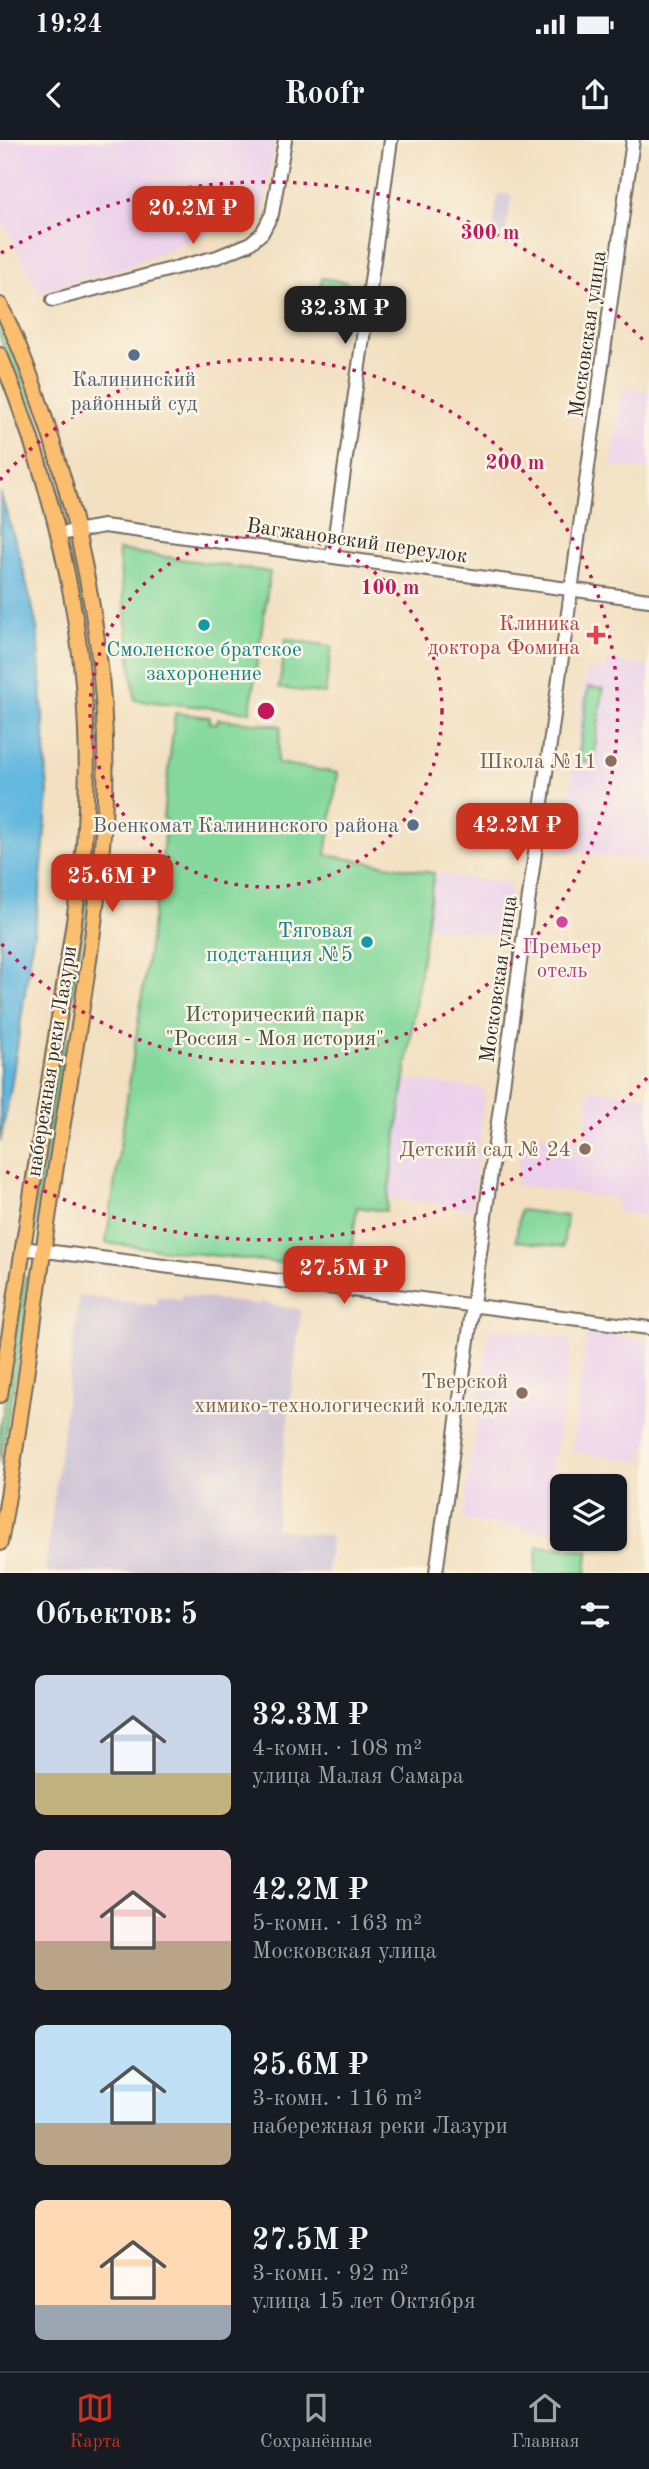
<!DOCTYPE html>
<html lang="ru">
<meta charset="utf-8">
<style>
:root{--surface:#171b24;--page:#20242c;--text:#f1f3f6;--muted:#9ea1a6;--line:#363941;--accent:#c8321e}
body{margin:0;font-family:"Old Standard TT",serif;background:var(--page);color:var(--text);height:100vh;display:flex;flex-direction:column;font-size:26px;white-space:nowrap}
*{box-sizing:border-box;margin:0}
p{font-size:23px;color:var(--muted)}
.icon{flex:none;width:38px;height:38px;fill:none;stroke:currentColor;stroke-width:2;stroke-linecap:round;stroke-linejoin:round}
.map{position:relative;height:1433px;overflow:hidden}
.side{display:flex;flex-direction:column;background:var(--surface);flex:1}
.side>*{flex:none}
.fabs{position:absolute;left:550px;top:1334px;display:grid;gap:14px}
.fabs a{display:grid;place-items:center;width:77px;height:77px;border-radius:10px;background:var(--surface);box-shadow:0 2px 5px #0004;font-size:35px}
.price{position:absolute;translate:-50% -60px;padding:0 16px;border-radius:14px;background:var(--accent);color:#fff;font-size:23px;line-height:46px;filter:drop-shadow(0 2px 4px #0008)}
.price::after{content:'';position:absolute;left:50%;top:42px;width:21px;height:16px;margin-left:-10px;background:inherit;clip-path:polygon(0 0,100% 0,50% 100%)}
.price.selected{background:#222;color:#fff}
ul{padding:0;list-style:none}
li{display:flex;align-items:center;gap:21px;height:175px;padding:0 35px}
li span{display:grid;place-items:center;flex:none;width:196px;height:140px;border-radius:10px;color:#555}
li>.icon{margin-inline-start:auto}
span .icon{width:84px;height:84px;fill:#fffc;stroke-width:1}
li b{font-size:30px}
h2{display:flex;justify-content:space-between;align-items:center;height:84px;padding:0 35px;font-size:30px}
.status{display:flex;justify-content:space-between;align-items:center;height:49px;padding:0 35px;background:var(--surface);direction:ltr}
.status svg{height:19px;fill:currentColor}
header{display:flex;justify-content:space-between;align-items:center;height:91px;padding:0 35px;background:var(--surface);font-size:32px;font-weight:600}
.tabs{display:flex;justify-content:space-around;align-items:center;height:98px;border-top:2px solid var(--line);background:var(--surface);font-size:19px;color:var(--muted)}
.tabs a{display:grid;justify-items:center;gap:4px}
.tabs .selected{color:var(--accent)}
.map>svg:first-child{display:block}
.built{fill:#ebd1eb}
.industrial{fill:#cbbfd5}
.green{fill:#84d89b;stroke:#588263;stroke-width:2}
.water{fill:#63b8df;stroke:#477285;stroke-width:2}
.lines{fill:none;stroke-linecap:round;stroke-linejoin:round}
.minor-casing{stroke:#716a60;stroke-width:16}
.major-casing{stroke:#716a60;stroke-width:18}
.minor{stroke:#fff;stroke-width:12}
.major{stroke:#fbbe6e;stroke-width:14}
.ring{fill:none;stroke:#c2185b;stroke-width:3.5;stroke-dasharray:3.5 7}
.service-dot{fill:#5c6f8a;stroke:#fcf5e5;stroke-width:2.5}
.culture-dot{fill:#0f9aa8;stroke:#fcf5e5;stroke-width:2.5}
.health-dot{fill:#e0444e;stroke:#fcf5e5;stroke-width:2.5}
.education-dot{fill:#8d6e63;stroke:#fcf5e5;stroke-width:2.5}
.hotel-dot{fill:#d1479c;stroke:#fcf5e5;stroke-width:2.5}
.labels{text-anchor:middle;stroke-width:5;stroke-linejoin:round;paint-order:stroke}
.street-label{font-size:21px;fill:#2b2b2b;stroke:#fcf5e5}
.service-label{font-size:21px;fill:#4e5e75;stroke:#fcf5e5}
.health-label{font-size:21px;fill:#be3a42;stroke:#fcf5e5;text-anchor:end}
.culture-label{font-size:21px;fill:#0d838f;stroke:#fcf5e5}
.education-label{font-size:21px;fill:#785e54;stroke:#fcf5e5;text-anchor:end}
.hotel-label{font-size:21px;fill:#b23c85;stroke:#fcf5e5}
.park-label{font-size:21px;fill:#415647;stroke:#fcf5e5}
.centre{fill:#c2185b;stroke:#fcf5e5;stroke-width:3.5}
.ring-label{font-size:21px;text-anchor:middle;font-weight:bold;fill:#c2185b;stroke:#fcf5e5;stroke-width:5;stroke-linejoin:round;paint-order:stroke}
</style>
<div class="status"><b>19:24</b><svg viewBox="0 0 49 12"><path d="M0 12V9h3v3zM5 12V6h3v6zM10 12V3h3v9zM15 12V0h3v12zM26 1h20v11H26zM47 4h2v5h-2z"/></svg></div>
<header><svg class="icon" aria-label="back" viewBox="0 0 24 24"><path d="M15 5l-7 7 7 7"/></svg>Roofr<svg class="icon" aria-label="share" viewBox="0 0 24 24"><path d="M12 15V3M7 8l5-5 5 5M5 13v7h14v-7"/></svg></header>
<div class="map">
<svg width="649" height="1433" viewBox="0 0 649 1433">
<rect width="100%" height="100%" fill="#fcf5e5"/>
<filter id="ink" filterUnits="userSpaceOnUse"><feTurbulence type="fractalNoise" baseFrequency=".0143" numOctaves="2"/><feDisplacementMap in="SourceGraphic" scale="14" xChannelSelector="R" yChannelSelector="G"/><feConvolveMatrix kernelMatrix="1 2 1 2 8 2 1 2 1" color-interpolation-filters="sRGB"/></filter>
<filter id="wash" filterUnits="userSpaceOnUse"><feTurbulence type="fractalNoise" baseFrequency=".00686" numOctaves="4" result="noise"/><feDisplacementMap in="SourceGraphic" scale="28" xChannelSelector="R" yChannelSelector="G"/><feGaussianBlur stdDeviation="1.57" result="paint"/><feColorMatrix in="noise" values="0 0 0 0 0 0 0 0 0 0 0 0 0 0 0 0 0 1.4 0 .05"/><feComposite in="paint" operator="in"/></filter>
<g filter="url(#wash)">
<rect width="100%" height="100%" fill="#f2e0c1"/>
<path class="built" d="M0,0H275L263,70L128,126L38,153L0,75Z
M622,247L649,251V330L612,325Z
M606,520L649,526V721L562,711L586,529L605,531Z
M434,733L511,744L504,796L426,786Z
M404,939L485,949L472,1069L387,1057Z
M590,949L649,956V1076L616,1072L617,1058L516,1045L523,993L584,1000Z
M489,1187L572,1199L552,1336L566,1339L565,1346H562L559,1393L463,1380Z
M587,1192L649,1201V1307H645L643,1321L571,1312Z"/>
<path class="industrial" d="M498,53L512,55L505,96L492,94Z
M182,1155L259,1165L260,1162L301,1170L275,1389L331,1396L327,1433H45L79,1156L157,1165L158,1156L181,1159Z"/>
<path class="green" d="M322,138L347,142L344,166L318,162Z
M0,182L32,260L64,367L59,368L26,263L0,197Z
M118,410L270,432L250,572L135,560Z
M76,411C90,481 97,550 97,620C97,635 100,655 96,668H92C88,582 86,498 70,413Z
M286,499L332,506L325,554L279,548Z
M588,547L603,549L593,623L578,621Z
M175,573L210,577L209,583L217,584L218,579L281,586L277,623L338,633L326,715L434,733L386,1071L357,1067L349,1131L106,1103L162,718L166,679L163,678Z
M94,708L96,710L36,1092L34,1093L31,1091L82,777L90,710Z
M520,1070L567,1076L563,1107L516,1101Z
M25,1137L31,1138L0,1324V1292Z
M538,1406L588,1411L586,1433H535Z"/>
<path class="water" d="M0,352L21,420L37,487L48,654L40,751L11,947L0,1002Z"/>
</g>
<g filter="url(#ink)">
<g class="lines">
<defs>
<path id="minor" d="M53,160L217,117L249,104L262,93L272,74L285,0
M59,394L104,386L649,460
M332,416L391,0
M22,1108L649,1188
M436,1433L633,0"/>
<path id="major" d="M0,165C23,210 39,259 54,307C94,436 114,571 102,707C93,818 71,929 54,1039C35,1160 22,1282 0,1403
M0,215C64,374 97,530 84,703C82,729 77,756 74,782L0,1255"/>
</defs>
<use href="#minor" class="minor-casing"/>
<use href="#major" class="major-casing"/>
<use href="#minor" class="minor"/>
<use href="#major" class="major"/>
</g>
</g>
<g class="ring">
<circle cx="266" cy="571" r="176"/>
<path d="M0 340A352 352 0 1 1 0 802"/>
<path d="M647 938A529 529 0 0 1 2 1029M1 113A529 529 0 0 1 647 204"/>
</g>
<g class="service-dot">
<circle cx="134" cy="215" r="7"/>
<circle cx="413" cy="685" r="7"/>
</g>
<g class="culture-dot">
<circle cx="204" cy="485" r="7"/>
<circle cx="367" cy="802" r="7"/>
</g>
<path class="health-dot" d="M592.5 484.5h7v7h7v7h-7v7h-7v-7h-7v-7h7z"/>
<g class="education-dot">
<circle cx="611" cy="621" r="7"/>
<circle cx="585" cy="1009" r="7"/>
<circle cx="522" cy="1253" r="7"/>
</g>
<circle class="hotel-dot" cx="562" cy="782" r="7"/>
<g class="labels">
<g class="street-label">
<text transform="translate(587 194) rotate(-82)" y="7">Московская улица</text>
<text transform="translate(357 400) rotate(8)" y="7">Вагжановский переулок</text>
<text transform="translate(498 839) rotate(-82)" y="7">Московская улица</text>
<text transform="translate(51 921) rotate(-81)" y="7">набережная реки Лазури</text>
</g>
<g class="service-label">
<text x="134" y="246">Калининский<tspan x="134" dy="24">районный суд</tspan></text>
<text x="399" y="692" text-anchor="end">Военкомат Калининского района</text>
</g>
<g class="health-label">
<text x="580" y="490">Клиника<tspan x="580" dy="24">доктора Фомина</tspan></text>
</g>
<g class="culture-label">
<text x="204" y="516">Смоленское братское<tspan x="204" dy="24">захоронение</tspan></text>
<text x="353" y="797" text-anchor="end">Тяговая<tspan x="353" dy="24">подстанция №5</tspan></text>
</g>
<g class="education-label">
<text x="597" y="628">Школа №11</text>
<text x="571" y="1016">Детский сад № 24</text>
<text x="508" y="1248">Тверской<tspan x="508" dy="24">химико-технологический колледж</tspan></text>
</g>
<g class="hotel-label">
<text x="562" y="813">Премьер<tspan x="562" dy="24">отель</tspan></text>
</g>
<g class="park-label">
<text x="275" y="881">Исторический парк<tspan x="275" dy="24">"Россия - Моя история"</tspan></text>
</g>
</g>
<circle cx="266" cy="571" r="10" class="centre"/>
<g class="ring-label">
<text x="490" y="99">300 m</text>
<text x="515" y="329">200 m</text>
<text x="390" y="454">100 m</text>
</g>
</svg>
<div class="fabs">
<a><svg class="icon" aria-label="layers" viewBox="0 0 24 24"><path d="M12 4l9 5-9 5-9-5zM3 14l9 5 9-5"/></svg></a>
</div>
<b class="price" style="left:193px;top:106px">20.2M ₽</b>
<b class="price selected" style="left:345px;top:206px">32.3M ₽</b>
<b class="price" style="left:517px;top:723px">42.2M ₽</b>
<b class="price" style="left:112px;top:774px">25.6M ₽</b>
<b class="price" style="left:344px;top:1166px">27.5M ₽</b>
</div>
<section class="side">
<h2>Объектов: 5<svg class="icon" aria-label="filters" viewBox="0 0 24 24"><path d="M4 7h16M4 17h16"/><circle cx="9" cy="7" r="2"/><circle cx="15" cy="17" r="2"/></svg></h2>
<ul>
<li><span style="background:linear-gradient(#c9d6e8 70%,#c2b280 0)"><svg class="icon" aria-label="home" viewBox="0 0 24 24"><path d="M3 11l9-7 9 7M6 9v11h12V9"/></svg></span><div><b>32.3M ₽</b><p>4-комн. · 108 m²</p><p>улица Малая Самара</p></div></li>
<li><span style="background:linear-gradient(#f6c9c9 65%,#b9a48a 0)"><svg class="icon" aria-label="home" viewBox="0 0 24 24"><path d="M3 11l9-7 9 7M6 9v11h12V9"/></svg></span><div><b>42.2M ₽</b><p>5-комн. · 163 m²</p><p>Московская улица</p></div></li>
<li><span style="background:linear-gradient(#bfe0f5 70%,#b9a48a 0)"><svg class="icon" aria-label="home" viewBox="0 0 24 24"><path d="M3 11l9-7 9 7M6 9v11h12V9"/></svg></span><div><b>25.6M ₽</b><p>3-комн. · 116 m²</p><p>набережная реки Лазури</p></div></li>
<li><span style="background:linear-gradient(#ffd9b3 75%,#9aa5b1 0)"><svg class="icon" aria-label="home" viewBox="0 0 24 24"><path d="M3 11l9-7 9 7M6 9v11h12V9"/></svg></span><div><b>27.5M ₽</b><p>3-комн. · 92 m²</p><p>улица 15 лет Октября</p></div></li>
</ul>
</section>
<nav class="tabs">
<a class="selected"><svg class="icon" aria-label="map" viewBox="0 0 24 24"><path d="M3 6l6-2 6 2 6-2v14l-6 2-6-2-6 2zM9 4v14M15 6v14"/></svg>Карта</a>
<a><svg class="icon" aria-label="saved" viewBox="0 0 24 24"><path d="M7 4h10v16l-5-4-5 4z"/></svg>Сохранённые</a>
<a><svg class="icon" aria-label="home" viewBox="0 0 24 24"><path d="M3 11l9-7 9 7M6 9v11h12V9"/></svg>Главная</a>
</nav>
